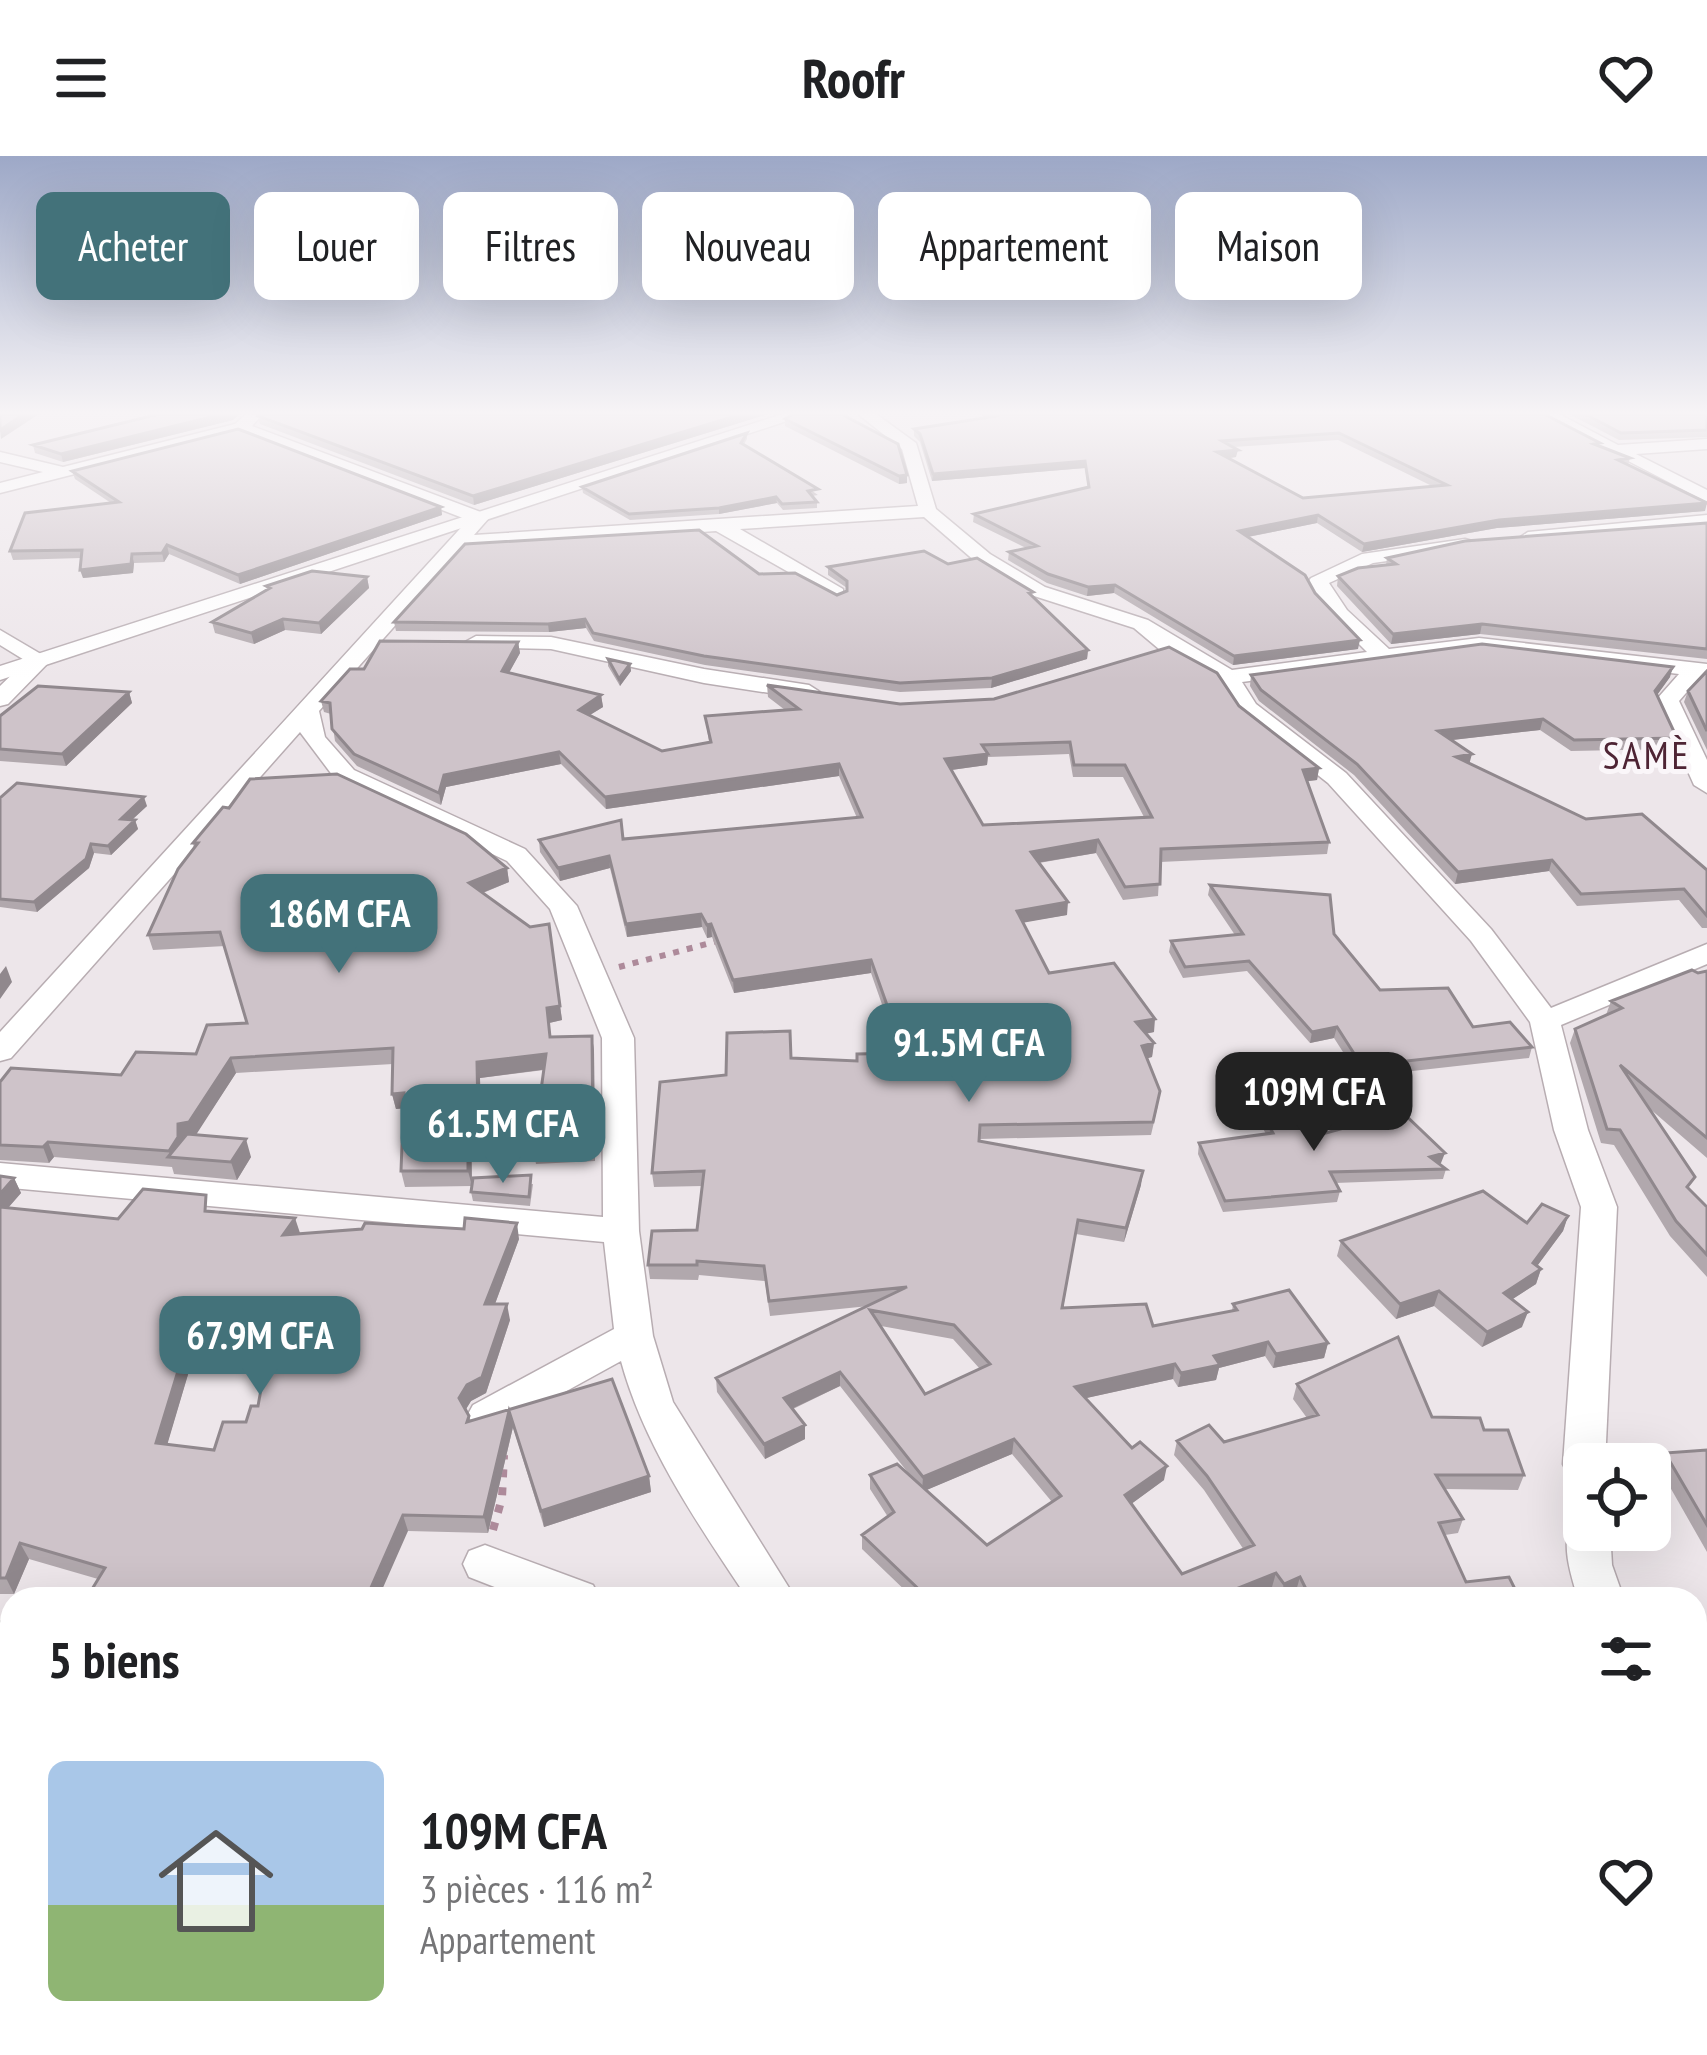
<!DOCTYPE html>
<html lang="fr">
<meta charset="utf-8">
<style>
:root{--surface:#fff;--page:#f6f6f6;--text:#202124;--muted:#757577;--line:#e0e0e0;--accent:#43727a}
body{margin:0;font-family:"PT Sans Narrow",sans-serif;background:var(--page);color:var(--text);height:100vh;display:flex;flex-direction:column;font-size:45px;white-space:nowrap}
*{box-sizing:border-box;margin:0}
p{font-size:39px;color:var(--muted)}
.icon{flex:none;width:66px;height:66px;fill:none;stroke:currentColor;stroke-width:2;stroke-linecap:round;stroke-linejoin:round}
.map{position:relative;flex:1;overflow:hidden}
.sheet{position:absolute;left:0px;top:1431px;width:1707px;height:468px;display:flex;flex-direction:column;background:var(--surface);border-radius:36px 36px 0 0;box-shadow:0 12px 48px #0002}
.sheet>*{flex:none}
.hud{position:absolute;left:36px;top:36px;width:1635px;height:108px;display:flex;gap:24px}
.buttons{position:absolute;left:1563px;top:1287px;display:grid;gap:24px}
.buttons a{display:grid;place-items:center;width:108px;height:108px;border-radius:18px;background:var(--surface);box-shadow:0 12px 48px #0002;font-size:60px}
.price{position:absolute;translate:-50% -102px;padding:0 27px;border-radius:24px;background:var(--accent);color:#fff;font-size:39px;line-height:78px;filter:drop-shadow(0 3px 6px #0008)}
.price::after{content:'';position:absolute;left:50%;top:72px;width:36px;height:27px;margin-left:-18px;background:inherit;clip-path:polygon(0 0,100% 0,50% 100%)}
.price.selected{background:#222;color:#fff}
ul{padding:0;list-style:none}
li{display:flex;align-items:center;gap:36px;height:300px;padding:0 48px}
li+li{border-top:3px solid var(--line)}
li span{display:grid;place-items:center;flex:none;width:336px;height:240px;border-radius:18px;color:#555}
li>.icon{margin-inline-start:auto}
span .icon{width:144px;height:144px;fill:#fffc;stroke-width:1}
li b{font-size:51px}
h2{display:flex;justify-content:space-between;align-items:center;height:144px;padding:0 48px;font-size:51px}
.pill{padding:0 42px;border-radius:18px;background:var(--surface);box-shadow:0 12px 48px #0002;font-size:42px;line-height:108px}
.pill.selected{background:var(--accent);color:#fff}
header{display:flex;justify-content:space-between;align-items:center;height:156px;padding:0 48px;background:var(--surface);font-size:54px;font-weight:700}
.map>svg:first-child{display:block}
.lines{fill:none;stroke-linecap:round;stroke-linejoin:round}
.minor-casing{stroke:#b8adb2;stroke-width:3}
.tertiary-casing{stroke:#b8adb2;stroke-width:3}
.path-far2{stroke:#ad8a9a;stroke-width:6;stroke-dasharray:6 8;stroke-linecap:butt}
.path-far1{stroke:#ad8a9a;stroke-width:8;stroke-dasharray:8 10;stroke-linecap:butt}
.path{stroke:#ad8a9a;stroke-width:9;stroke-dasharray:9 14;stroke-linecap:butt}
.minor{fill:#fff;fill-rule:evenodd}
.tertiary{fill:#fff;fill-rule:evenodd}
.wall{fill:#b1a8ad;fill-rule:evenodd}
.shaded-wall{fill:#90888d}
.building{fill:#cec3c9;stroke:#90888d;stroke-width:3;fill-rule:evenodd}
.labels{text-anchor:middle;stroke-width:10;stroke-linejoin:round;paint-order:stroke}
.far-quarter-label{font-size:39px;letter-spacing:3px;fill:#4e2434;stroke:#faf6f9}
</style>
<header><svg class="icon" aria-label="menu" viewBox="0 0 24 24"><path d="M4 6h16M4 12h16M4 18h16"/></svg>Roofr<svg class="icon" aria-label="heart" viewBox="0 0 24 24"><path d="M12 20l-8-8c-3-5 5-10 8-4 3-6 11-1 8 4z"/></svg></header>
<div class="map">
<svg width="1707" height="1899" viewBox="0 0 1707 1899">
<rect width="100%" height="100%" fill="#ede6ea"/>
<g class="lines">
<defs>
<path id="minor" d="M246,258L262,259L252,270L486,358L489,362L474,379L918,350L902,293L858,258H876L916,287L936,353L990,398L1045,431L1148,464L1232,514L1367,496L1333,462L1308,426L1311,422L1362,398L1465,383L1472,385V393L1373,407L1329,427L1347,454L1389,493L1479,482L1707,508V522L1700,521L1679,545L1707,604V637L1694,629L1656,544L1679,518L1479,494L1242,526L1256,548L1346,617L1491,773L1551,852L1707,788V808L1561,869L1588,974L1617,1051L1605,1308H1584V1325L1569,1320L1563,1308L1581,1051L1554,974L1530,866L1471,785L1328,627L1240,558L1223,538L1219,525L1159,493L1134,472L1031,439L976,406L924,361L740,373L843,433V441L836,443L716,375L464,392L319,555L325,581L354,614L525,693L577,750L634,882L639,1075L653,1180L673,1246L796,1443H748C699,1370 644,1290 621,1205L501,1271L487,1276L473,1271L467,1260L473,1249L614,1173L604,1086L0,1031V1007L603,1061L602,882L550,753L507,705L336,624L300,576L11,902L0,905V876L468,364L240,276L0,337V327L43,316L0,306V296L63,311L235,268Z
M1538,258H1559L1618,289L1707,283V293L1636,298L1707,334V346Z
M1707,359V371L1528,388L1519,382L1528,376Z
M0,474L51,504L8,548L0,550V530L26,505L0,489Z
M476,480L551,481L704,513L809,529L820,536L809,543L704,527L551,493L468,491L465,486Z
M1584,1357V1374H1610L1612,1409L1624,1443H1578C1570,1416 1560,1387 1573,1361Z
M485,1389L593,1429L600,1443H525L469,1421L463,1408L469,1395Z
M1695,1634L1707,1638V1707L1695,1702Z
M1695,1868L1707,1872V1899H1647L1642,1887H1695Z"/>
<path id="tertiary" d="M783,258H808L0,524V510Z"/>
</defs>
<use href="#minor" class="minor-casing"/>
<use href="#tertiary" class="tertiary-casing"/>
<path class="path-far2" d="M619,811L722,784"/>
<path class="path-far1" d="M493,1374L502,1342L504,1299"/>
<path class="path" d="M1695,1576L1707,1586
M0,1652L12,1653
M0,1814L12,1816
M146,1887L151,1899"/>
<use href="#minor" class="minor"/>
<use href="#tertiary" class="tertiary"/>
</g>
<path class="wall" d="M159,258H240L233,264L63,306L35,297L33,289Z
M260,258H768L474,349L260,268L258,260Z
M841,258L907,327L899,328L785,270V263Z
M979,258H1544L1600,287L1599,290L1630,302L1628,309L1705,355L1497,372L1362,396L1317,367L1248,381L1315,437L1358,493L1233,509L1114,437L1087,440L1047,427L1008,404L1009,396L1026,392L973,366L974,358L1088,332L1085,312L932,325L920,286L914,280V273L985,261ZM1338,284L1432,330L1303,342L1228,302L1236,301L1233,291Z
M1569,258H1707V281L1619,284Z
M747,277V283L744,288L818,339L812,340L817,346V352L783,354L777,347L719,358L630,364L583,337L582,331Z
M72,315L441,351L442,359L240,428L169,398L164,406L134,407L133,417L83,422L81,402L13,404L10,395L111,347L75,323Z
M1707,367V503L1480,478L1391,488L1337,430L1338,420L1386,409L1387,402Z
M948,408L1033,440L1088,494L1087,503L991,532L900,536L705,509L594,485L586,472L549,476L396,475L394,466L759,418L837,439L847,435V432L828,419V411Z
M367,421L369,432L321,478L285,474L254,488L215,477L212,466L267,434L266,430Z
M518,486L520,497L509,516L601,539L603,551L590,559L662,595L709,586L705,560L785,554L768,541L767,529L900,548L1239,550L1319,612L1317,624L1307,625L1329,686L1327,698L1160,706L1158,740L1123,744L1096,697L1039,707L1067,759L1023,766L1049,817L1154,876L1145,878L1154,887L1152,901L1147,902L1158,949L1151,979L980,983L979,985L1141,1029L1124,1086L1076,1078L1063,1152L1153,1170L1232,1155L1233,1148L1328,1187L1324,1202L1273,1212L1265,1200L1219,1212L1216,1224L1178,1231L1173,1223L1086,1242L1164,1324L1131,1348L1182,1418L1244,1394L1204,1334L1174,1299L1177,1285L1224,1286L1307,1262L1293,1243L1297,1228L1484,1274L1524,1319L1518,1334L1445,1333L1463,1363L1458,1377L1445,1379L1466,1426L1520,1443H1299L1296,1435L1280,1442L1272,1431L1243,1443H914L862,1393V1379L888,1361L870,1333V1319L909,1318L840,1230L793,1253L805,1269V1283L765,1303L717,1236L716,1222L869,1150L770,1160L765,1125L699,1119L698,1124L650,1123L648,1109L697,1074L702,1030L654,1031L652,1017L726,919L791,902L857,905L899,897L871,817L734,837L712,781L707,782L702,771L627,781L610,712L560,725L540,696L539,684L623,683L857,662L839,620L606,653L561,608L446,631L441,649L357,610L335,585L331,558L324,556L321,545L364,513ZM1069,598L1073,621H1123L1144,661L983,669L951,614L987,609L988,601ZM881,1170L953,1183L980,1213L925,1238ZM1012,1298L1052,1346L987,1389L926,1334Z
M608,503L630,508L631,515L620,530L608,510Z
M1707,515V594L1684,546L1688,535Z
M1251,519L1670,521L1657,539L1677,582L1673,593L1571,595L1540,574L1451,584L1469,608L1586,663L1707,714V772H1702L1679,744L1577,750L1549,715L1455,728L1354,619L1259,545L1250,530Z
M129,536L132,547L66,610L0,605V560Z
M0,642L147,650L132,664H135L138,673L111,699L94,697L89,712L37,756L0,751Z
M193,687L507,712L509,726L483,737L530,771L549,768L562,864L549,867L551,881L592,880L594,895L595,1005L536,1008L533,992L544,914L480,922L481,972L471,974L472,1030L405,1031L401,1015L404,952L396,953L392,938L393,908L236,917L195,979L251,1001L237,1024L174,1018L172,1011L54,1001L49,1007L0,1004V926L121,919L196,898L247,867L225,790L153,794L148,779L194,692Z
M1210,729L1334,778L1380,834L1473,871L1532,891L1529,902L1359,921L1334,882L1310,887L1247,815L1183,822L1169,796L1171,785L1235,779L1208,739Z
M1707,815V1002L1649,952L1690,1034L1707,1051V1121L1670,1080L1614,989L1601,987L1570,887L1575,873L1606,859L1611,845Z
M1257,948L1315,980L1441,1007L1439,1008L1446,1013L1443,1023L1335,1027L1340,1035L1337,1046L1223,1056L1198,998L1199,987L1266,978L1255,958Z
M0,1020L14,1022L21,1037L8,1052L118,1063L211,1056L300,1078L519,1083L495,1148L510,1164L486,1237L471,1245L466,1253L471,1265L612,1223L649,1320L651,1336L544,1371L513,1271L488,1377L408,1375L98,1423L29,1403L14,1438H0ZM267,1201L258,1250L246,1266L214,1294L167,1288L192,1205Z
M533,1028L530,1050L473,1045L471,1036Z
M1568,1060L1563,1075L1537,1110L1541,1113L1536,1128L1512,1143L1522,1171L1482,1191L1434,1150L1396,1163L1337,1100L1341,1085L1527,1067Z
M1707,1294V1396L1658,1310L1665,1297Z
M0,1466H12V1567L4,1588H0Z
M0,1691L12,1692V1779L0,1778Z
M1257,1887H1448L1436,1899H1260L1256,1890Z"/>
<path class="shaded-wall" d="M24,258H39L1,283L0,274Z
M223,258H240L233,264L63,306L61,298Z
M742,258H768L474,349L473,340Z
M1238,294L1236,301L1216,304L1217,296Z
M1085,305V312L932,325L933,318Z
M907,319V327L899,328V320Z
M776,341L777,347L719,358V352Z
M1707,347L1705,355L1497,372L1362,396L1364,388L1499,364Z
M441,351L442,359L240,428L238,419Z
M1318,359L1317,367L1237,383L1239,375Z
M167,389L169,398L164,406L162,397Z
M132,398L134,407L133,417L83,422L80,414Z
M367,421L369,432L321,478L319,467Z
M1115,429L1114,437L1087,440L1088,431Z
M283,463L285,474L254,488L251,477Z
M585,463L586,472L549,476L548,468Z
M1482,468L1480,478L1391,488L1393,478Z
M1360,484L1358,493L1233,509L1234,500Z
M518,486L520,497L504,526L502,515Z
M1088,494L1087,503L991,532L992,522Z
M630,508L631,515L620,530L619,523Z
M1673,511L1670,521L1652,546L1655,535Z
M129,536L132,547L66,610L62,598Z
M601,539L603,551L580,565L579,554Z
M1543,563L1540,574L1435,586L1438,575Z
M559,596L561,608L446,631L441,649L439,637L444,619Z
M988,598L987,609L944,615L945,603Z
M1472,598L1469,609L1456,601Z
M839,608V620L606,653L605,641Z
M1319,612L1317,624L1301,626L1303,614Z
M144,641L147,650L124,671L121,663Z
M135,664L138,673L111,699L108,690Z
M1098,684L1096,697L1030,708L1031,696Z
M91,688L94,697L89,712L37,756L34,746Z
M609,700L610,712L560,725L558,712Z
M1552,704L1549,715L1455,728L1458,716Z
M507,712L509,726L472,741L469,727Z
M1068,746L1067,759L1016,768L1017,755Z
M701,758L702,771L627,781L626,768Z
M711,768L712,781L707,782V769Z
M871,804V817L734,837L733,824Z
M6,810L12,826L0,843V818Z
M560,850L562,864L549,867L547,852Z
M1155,863L1154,876L1134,880L1136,866Z
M1337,871L1334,882L1310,887L1312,876Z
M592,880L594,895L595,1005L593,989Z
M1154,887L1152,901L1141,904L1142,890Z
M546,898L548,913L480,922L481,972L471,974L472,1030L468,1015V958L477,906Z
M231,902L236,917L194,982L171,1001L169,995L178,968Z
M404,937L407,952L396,953L392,938Z
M246,983L251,1001L237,1024L231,1006Z
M48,986L54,1001L49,1007L43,991Z
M1445,997L1441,1007L1427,1011L1430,1001Z
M1143,1015L1141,1029L1124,1086L1126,1072Z
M14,1022L21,1037L0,1061V1038Z
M1568,1060L1563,1075L1529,1121L1541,1113L1536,1128L1499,1152L1504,1137L1533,1107Z
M295,1062L300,1077L283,1079Z
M517,1067L519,1083L489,1164L485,1148Z
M1439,1135L1434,1150L1396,1163L1400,1148Z
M507,1148L510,1164L486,1237L471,1245L463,1258L459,1242Z
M1528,1156L1522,1171L1482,1191L1487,1176Z
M1268,1186L1265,1200L1219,1212L1216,1224L1178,1231L1181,1217L1214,1200Z
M1328,1187L1324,1202L1273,1212L1276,1198Z
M186,1189L192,1205L163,1303L156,1287Z
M1175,1208L1173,1223L1073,1245L1075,1231Z
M840,1216V1230L785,1256L784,1242Z
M509,1255L513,1271L488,1377L484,1361Z
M805,1269V1283L765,1303L764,1288Z
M1014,1283L1012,1298L922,1336L923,1321Z
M1167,1310L1164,1324L1123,1354L1125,1339Z
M649,1320L651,1336L544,1371L541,1355Z
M403,1359L408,1375L378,1443H366Z
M20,1387L29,1403L14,1438L6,1422Z
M1276,1417L1272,1431L1243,1443H1211Z
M1300,1421L1296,1435L1280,1442L1284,1428Z
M2,1552L12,1567L4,1588L0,1581V1558Z
M89,1887H102V1899H89Z
M683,1887H696L697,1898L656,1899Z
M1441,1887H1448L1436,1899H1427Z"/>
<path class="building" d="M0,258H24L0,274Z
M159,258H223L61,298L33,289Z
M260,258H742L473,340L258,260Z
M794,258H841L898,288L907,319L899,320L785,263Z
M993,258H1544L1600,287L1594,288L1630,302L1618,304L1707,347L1499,364L1364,388L1318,359L1239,375L1305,419L1315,437L1360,484L1234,500L1115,429L1088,431L1048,418L1009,396L1037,390L974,358L1089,331L1085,305L933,318L920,278L914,273L996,260ZM1339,277L1447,329L1303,342L1217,296L1238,294L1222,285Z
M1585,258H1707V274L1621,277Z
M238,273L441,351L238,419L167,389L162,397L132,398L131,408L80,414L82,394L10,395L25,357L119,346L72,315Z
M747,277L741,287L818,333L808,335L817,346L782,348L776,341L719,352L629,358L582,331Z
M1707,367V493L1482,468L1393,478L1338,420L1358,412L1396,408L1387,402L1465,385Z
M699,374L759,418L795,417L837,439L847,435V425L828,411L924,395L948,408L977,402L1033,436L1029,437L1088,494L992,522L900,527L704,500L593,477L585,463L548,468L394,466L465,388Z
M312,415L367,421L319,467L283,463L251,477L212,466L270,432L266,430Z
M380,485L518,486L502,515L601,539L579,554L662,595L711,586L705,560L799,553L767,529L900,548L994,543L1169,491L1217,517L1239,550L1319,612L1303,614L1329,686L1161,693L1160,728L1125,731L1098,684L1031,696L1068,746L1017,755L1049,817L1114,807L1155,863L1136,866L1154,887L1142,890L1160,935L1153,966L980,969L979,985L1143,1015L1126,1072L1078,1064L1062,1152L1146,1148L1153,1170L1237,1154L1233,1148L1289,1134L1328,1187L1276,1198L1268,1186L1214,1200L1220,1209L1181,1217L1175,1208L1075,1231L1132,1292L1140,1286L1167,1310L1125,1339L1182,1418L1254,1389L1207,1320L1177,1285L1209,1269L1224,1286L1318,1259L1297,1228L1398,1181L1432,1261L1480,1262L1484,1274H1508L1524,1319H1436L1463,1363L1439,1367L1466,1426L1509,1421L1520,1443H1311L1300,1421L1284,1428L1276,1417L1211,1443H1032L1030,1440L1027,1443H929L862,1379L894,1356L870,1319L897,1308L987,1389L1061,1340L1014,1283L923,1321L840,1216L784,1242L805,1269L764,1288L716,1222L907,1131L769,1145L764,1110L697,1105V1109H648L652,1075L697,1074L704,1015L652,1017L660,926L726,919L727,877L790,875L791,902L857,905V898L904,897L871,804L733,824L711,768L707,769L701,758L626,768L609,700L558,712L539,684L621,664L623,683L862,661L839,608L605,641L559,596L444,619L439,637L354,598L332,573L330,547L321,545L350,513H364ZM1070,586L1074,609H1125L1152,661L983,669L945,603L988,598L982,589ZM870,1154L954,1169L990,1208L925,1238Z
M1482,488L1673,511L1655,535L1677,582L1574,584L1543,563L1438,575L1472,598L1456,601L1586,663L1642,658L1707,714V760L1684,733L1581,738L1552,704L1458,716L1357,608L1261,534L1251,519Z
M608,503L630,508L619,523Z
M1707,515V575L1688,535Z
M38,530L129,536L62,598L0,593V560Z
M337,618L466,678L507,712L469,727L530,771L549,768L560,850L547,852L550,881L592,880L593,989L533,992L546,898L477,906L478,957L468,958V1015H401L404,937L392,938L393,892L231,902L189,966L178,968V981L169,995L48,986L43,991L0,989V926L11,912L121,919L136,896L196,898L207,869L247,867L220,776L148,779L178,713L198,687H193L223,651L229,652L250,623Z
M17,627L144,641L121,663L135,664L108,690L91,688L86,703L34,746L0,743V642Z
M1210,729L1330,739L1334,778L1380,834L1448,832L1473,871L1510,866L1532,891L1362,910L1337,871L1312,876L1249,805L1185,811L1171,785L1243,778Z
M1692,814L1698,817L1707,815V982L1620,909L1695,1021L1687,1031L1707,1051V1099L1676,1065L1620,974L1607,973L1575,873L1622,852L1611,845Z
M1293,944L1315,980L1402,956L1445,997L1430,1001L1446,1013L1330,1016L1340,1035L1225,1045L1199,987L1273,977L1257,948Z
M187,978L246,983L231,1006L168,1001Z
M531,1019L529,1041L471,1036L473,1022Z
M0,1020L14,1022L0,1038Z
M143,1033L206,1039L205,1055L295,1062L283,1079L362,1073L365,1067L464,1073L465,1062L517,1067L485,1148H507L482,1221L467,1229L459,1242L469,1260L467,1266L612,1223L649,1320L541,1355L509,1255L484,1361L403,1359L366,1443H86L105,1412L20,1387L6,1422H0V1051L118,1063ZM270,1184L258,1250H251L246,1266H223L214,1294L156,1287L186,1189Z
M1483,1035L1527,1067L1542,1048L1568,1060L1533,1107L1541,1113L1504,1137L1528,1156L1487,1176L1439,1135L1400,1148L1341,1085Z
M1707,1294V1369L1665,1297Z
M0,1466H12V1553L2,1552L0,1558Z
M0,1691L12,1692V1763L0,1762Z
M12,1882V1887H89V1899H0V1886Z
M423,1887H463L467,1899H396Z
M578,1887H683L656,1899H581Z
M923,1887H1020L1027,1899H905Z
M1268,1887H1441L1427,1899H1396L1390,1893L1377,1899H1274Z"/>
<linearGradient id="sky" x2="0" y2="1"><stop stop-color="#9da8c7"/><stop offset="0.49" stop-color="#f7f4f6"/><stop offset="1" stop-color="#f7f4f6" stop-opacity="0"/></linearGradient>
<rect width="1707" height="524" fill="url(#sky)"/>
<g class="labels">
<g class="far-quarter-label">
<text x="1647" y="613">SAMÈ</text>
</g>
</g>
</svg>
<div class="buttons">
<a><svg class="icon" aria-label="locate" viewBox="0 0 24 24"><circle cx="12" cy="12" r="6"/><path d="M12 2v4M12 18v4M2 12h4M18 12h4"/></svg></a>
</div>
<b class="price" style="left:339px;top:820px">186M CFA</b>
<b class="price" style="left:969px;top:949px">91.5M CFA</b>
<b class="price selected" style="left:1314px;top:998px">109M CFA</b>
<b class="price" style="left:503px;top:1030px">61.5M CFA</b>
<b class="price" style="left:260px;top:1242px">67.9M CFA</b>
<div class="hud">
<a class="pill selected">Acheter</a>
<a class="pill">Louer</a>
<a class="pill">Filtres</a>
<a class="pill">Nouveau</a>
<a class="pill">Appartement</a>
<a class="pill">Maison</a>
</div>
<section class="sheet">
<h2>5 biens<svg class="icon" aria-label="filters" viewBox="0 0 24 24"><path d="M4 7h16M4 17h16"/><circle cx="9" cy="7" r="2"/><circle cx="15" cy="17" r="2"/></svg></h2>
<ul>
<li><span style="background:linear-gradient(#a9c7e8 60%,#8fb573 0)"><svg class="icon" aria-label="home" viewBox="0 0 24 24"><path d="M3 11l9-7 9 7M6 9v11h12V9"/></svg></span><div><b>109M CFA</b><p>3 pièces · 116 m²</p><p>Appartement</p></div><svg class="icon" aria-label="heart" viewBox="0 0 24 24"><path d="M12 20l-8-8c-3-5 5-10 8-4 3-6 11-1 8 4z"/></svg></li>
</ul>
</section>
</div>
